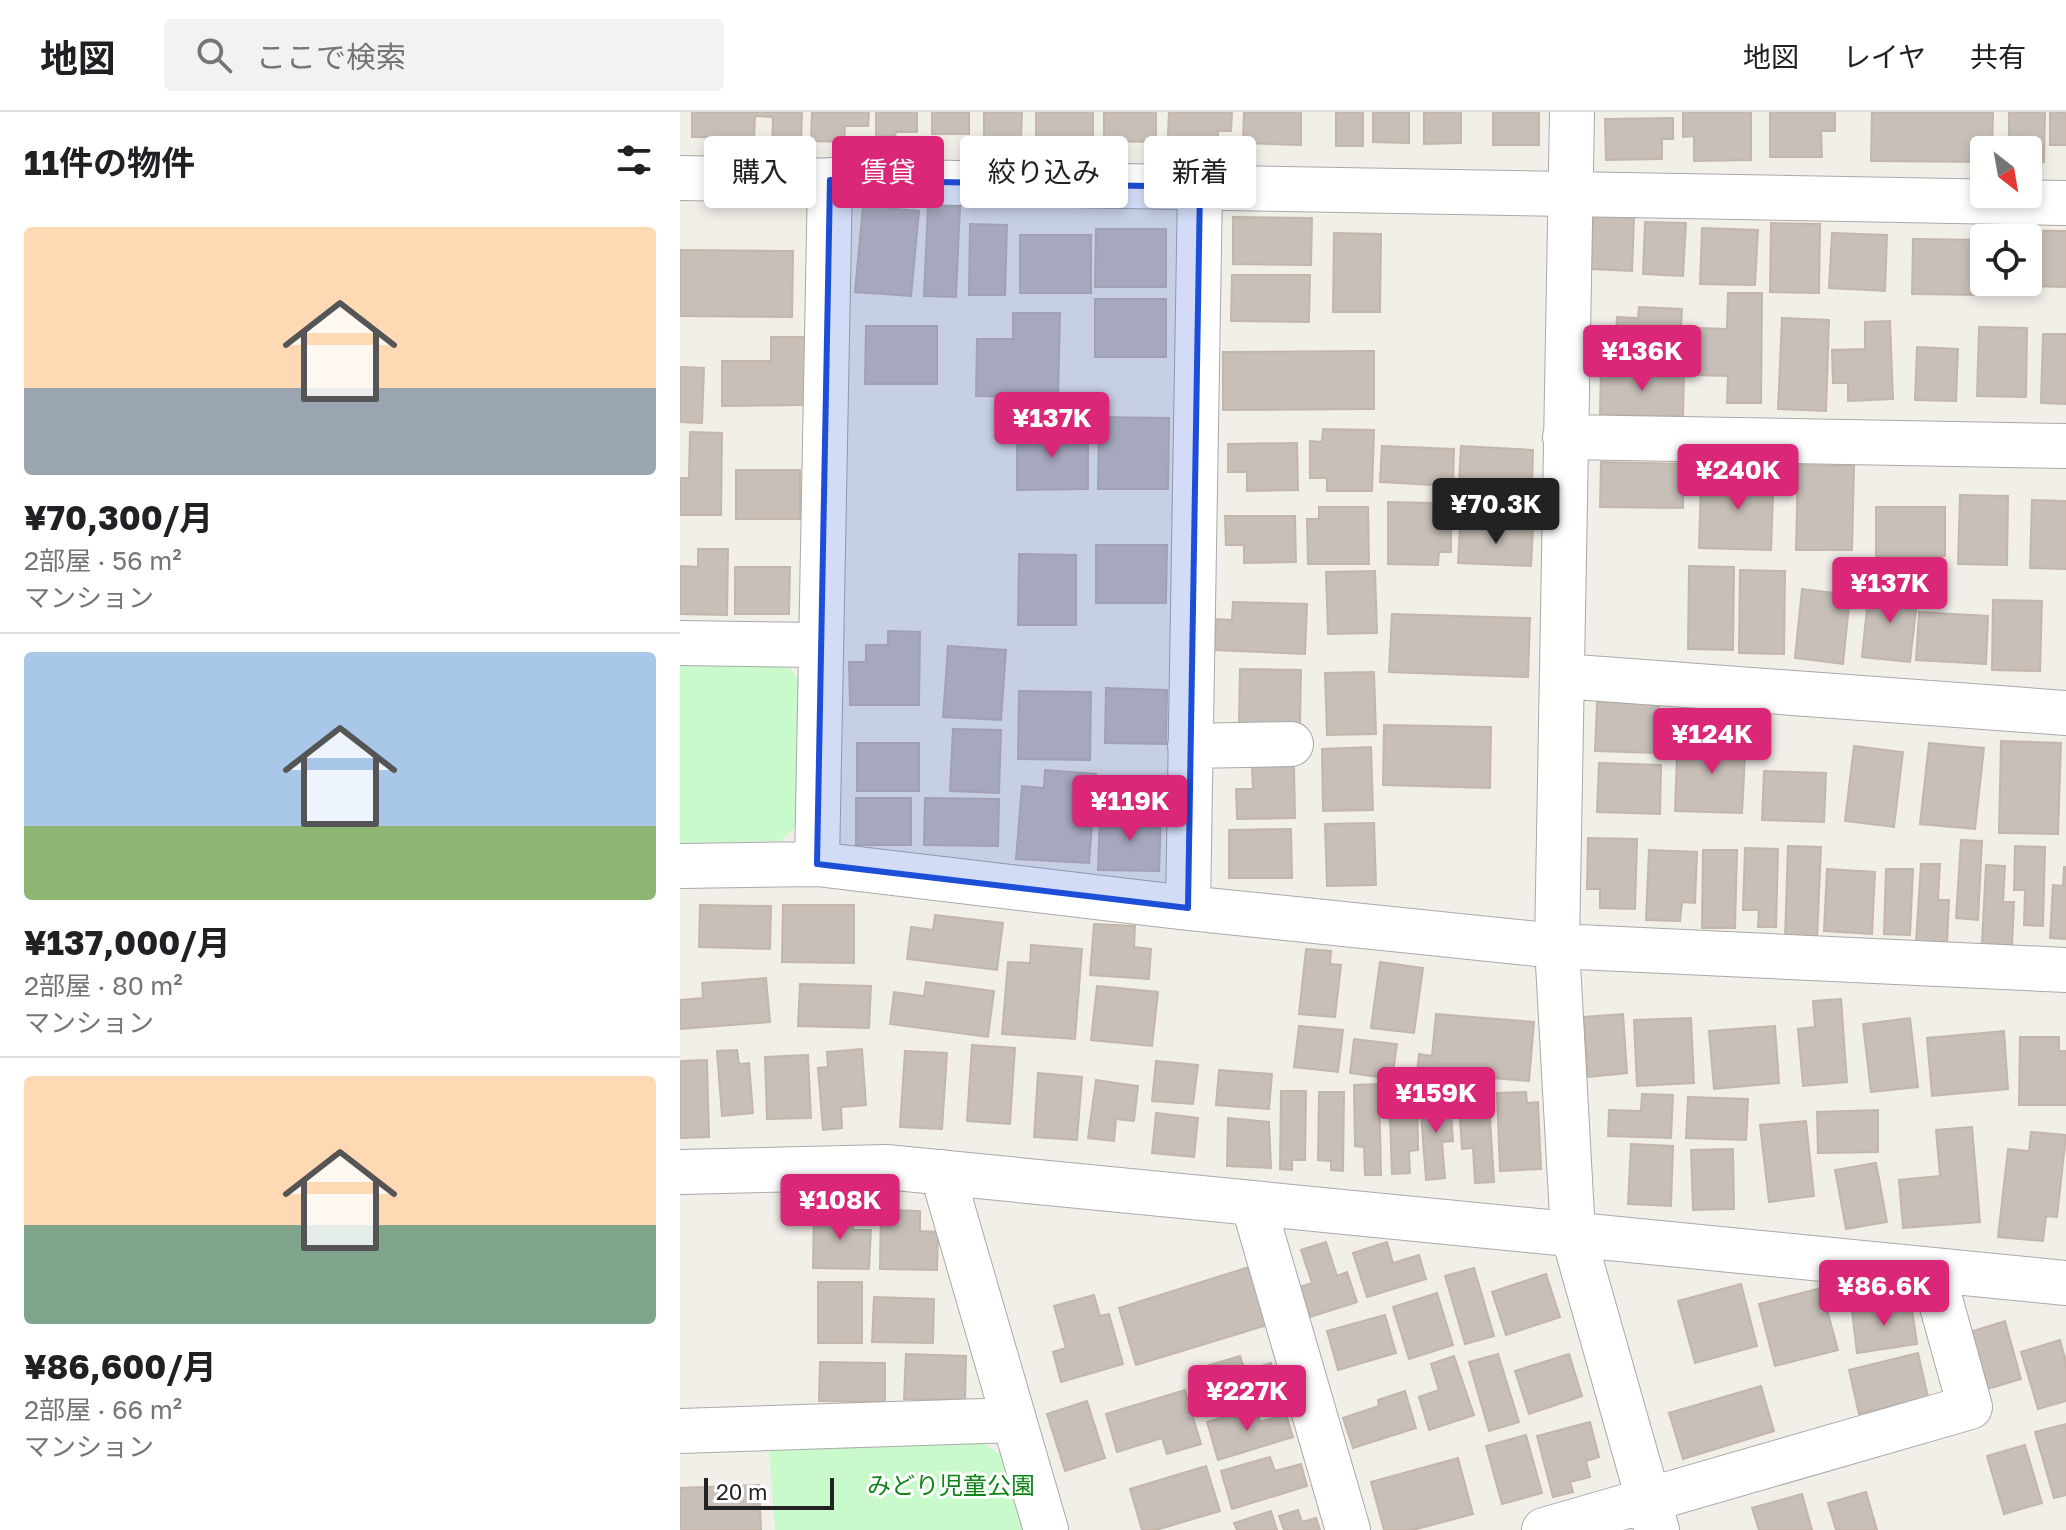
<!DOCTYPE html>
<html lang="ja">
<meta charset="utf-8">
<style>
:root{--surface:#fff;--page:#f2f2f2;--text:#202124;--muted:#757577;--line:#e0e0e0;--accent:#db2777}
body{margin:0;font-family:"Golos Text","Noto Sans JP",sans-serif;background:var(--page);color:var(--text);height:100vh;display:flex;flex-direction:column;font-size:30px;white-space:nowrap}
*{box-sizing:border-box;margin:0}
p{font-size:26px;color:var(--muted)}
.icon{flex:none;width:44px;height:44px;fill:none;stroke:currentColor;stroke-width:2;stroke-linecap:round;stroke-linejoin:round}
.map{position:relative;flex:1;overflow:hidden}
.side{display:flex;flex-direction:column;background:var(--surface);width:680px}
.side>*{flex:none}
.guide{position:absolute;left:24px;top:24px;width:760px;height:72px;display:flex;gap:16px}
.needle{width:52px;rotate:149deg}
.controls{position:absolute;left:1290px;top:24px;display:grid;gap:16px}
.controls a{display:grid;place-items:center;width:72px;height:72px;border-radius:8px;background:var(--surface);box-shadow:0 4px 12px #0003;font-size:40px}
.scale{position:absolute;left:24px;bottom:20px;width:130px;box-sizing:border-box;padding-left:8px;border:4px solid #222;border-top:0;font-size:22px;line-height:28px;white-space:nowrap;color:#222;-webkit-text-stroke:6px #fff;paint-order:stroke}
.price{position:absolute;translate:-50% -68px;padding:0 18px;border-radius:8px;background:var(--accent);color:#fff;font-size:26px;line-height:52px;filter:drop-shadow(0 2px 4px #0008)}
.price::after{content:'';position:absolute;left:50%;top:48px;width:24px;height:18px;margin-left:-12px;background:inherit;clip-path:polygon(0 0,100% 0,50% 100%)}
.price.on{background:#222;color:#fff}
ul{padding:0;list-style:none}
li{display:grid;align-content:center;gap:16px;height:424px;padding:0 24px}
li+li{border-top:2px solid var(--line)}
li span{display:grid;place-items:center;height:248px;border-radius:8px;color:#555}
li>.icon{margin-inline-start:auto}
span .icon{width:144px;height:144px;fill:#fffc;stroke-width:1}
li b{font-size:34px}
h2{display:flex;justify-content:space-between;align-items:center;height:96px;padding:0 24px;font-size:34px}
.tag{padding:0 28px;border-radius:8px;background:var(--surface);box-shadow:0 4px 12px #0003;font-size:28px;line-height:72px}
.tag.on{background:var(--accent);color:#fff}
header{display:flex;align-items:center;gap:48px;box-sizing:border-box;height:112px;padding:0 40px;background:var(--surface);border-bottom:2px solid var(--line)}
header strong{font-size:38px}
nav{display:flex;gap:44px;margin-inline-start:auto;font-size:28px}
.search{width:560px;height:72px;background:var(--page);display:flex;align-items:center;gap:20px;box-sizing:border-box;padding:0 28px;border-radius:8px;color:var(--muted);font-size:30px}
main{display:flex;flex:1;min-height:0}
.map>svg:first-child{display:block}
.park{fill:#c8facc}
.building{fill:#c7bfb8;stroke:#c4b6ab;stroke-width:2}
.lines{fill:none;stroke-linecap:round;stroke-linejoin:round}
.minor-casing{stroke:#a9a9a9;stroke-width:46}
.minor{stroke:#fff;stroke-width:44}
.marked{fill:#1d4ed8;fill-opacity:0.2;stroke:#1d4ed8;stroke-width:6;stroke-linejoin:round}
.labels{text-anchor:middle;stroke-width:6;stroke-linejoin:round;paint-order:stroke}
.park-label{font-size:24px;fill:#0c8416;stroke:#fff}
</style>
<header>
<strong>地図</strong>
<div class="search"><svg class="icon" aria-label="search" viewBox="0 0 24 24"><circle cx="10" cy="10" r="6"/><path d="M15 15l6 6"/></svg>ここで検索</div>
<nav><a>地図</a><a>レイヤ</a><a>共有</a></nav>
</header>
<main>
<section class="side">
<h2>11件の物件<svg class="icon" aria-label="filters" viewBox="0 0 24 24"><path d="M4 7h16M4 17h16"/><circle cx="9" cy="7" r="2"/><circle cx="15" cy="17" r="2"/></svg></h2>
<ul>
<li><span style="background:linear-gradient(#ffd9b3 65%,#9aa5b1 0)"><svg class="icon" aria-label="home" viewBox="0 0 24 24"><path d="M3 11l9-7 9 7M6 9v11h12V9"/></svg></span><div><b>¥70,300/月</b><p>2部屋 · 56 m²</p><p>マンション</p></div></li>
<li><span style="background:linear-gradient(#a9c7e8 70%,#8fb573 0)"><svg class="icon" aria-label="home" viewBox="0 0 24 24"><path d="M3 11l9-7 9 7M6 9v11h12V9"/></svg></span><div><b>¥137,000/月</b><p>2部屋 · 80 m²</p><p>マンション</p></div></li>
<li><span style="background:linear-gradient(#ffd9b3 60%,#7fa58c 0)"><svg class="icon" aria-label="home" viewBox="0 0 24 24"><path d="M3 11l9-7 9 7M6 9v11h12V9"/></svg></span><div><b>¥86,600/月</b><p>2部屋 · 66 m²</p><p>マンション</p></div></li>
</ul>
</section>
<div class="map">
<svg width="1386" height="1418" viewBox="0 0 1386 1418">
<rect width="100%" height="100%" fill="#f2efe9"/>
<path class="park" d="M0,552L108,553L120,570L117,714L100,729L0,731Z
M299,1328L328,1348L349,1418H95L89,1337Z"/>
<path class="building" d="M12,0H122L121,34H92L93,5L75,4L74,26L12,25Z
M132,0H189L188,14H165L164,30L131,29Z
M196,0H237V20H216L215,24H196Z
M252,0H289V22H252Z
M304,0H342L341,28H304Z
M356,0H413V42H356Z
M424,0H476V30L424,29Z
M489,0H552L551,19H538V35L516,34V46L487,45Z
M564,0H621V33L563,31Z
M656,0H683V34H656Z
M693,0H729V31L693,30Z
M744,0H781V31L744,32Z
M813,0H859V33H813Z
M1003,0H1071V48L1014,49V24L1003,25Z
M1090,0H1155V19H1141L1142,45H1090Z
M1192,0H1313L1312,38H1304V50L1191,49Z
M1329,0H1365L1364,50H1348V38H1329Z
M1370,0H1386V33H1370Z
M993,6V27H982V47L926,48L925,7Z
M183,94L239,99L231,184L175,180Z
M248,94L280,95L276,185L244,184Z
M913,104L954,106L952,159L911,157Z
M553,105L632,106L631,153L553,152Z
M965,110L1006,111L1003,164L963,162Z
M1091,111L1140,112L1139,181L1090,180Z
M290,112L327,113L325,183H289Z
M1022,116L1078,118L1075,173L1020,172Z
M416,117H486V175H415Z
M1324,118L1386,119V175L1322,173V170H1348V126H1323Z
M654,121L701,122L700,200H653Z
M1152,121L1207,123L1205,179L1149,176Z
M340,123H411V181H340Z
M1233,127L1304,128L1306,183L1232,182Z
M0,138L113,139L112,205L0,204Z
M552,163H630L629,210L551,209Z
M1048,181H1082L1081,291H1047L1048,264L1017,263L1018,216L1047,217Z
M415,187H486V245H415Z
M959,195L1002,197L999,250L959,248L960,236L935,235L937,205L958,206Z
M333,201H380L378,285L296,284L297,227H333Z
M1102,206L1149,208L1146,299L1098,297Z
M1210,209L1213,287L1168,289V271H1153L1152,238L1185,237V210Z
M186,214H257V272H185Z
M1299,215L1347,216L1346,285L1297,284Z
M1363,222H1386V292L1361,291Z
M91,225H126L125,293L42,294V249H91Z
M1237,235L1278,237L1276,289L1235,288Z
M694,239V297L543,298V240Z
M0,255L24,256L22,311L0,310Z
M921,258L1004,260L1003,304L920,303Z
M419,305L489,306L488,377H418Z
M643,317L694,318L692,379H647V366H630V329L642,330Z
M408,319V377L337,378V320Z
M10,320L42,321L41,403H0V366H9Z
M617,331L618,378L567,379V360H548V332Z
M702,334L774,337L773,374L700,370Z
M781,334L853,338L852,375L779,371Z
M921,350L1004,352L1003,396L920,395Z
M1118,353L1174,354L1172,438H1116Z
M1059,355L1094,356L1091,438L1019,436L1021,369L1059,370Z
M56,358H120V407H56Z
M1280,383L1328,384L1327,453L1278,452Z
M1352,388L1386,389V457L1350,456Z
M708,390L754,391L753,404H771V440H759L758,453L708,452Z
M639,395H688L689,452H628L627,407H639Z
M1196,395H1265V444H1196Z
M545,404H615L616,450L564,451V433H546Z
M780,414L853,417L851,454L778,451Z
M416,433H487L486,491H416Z
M18,437H48L47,503L0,502V454L18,455Z
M339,442L396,443V513H338Z
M1009,454L1054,455L1053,538L1008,537Z
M55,455H110L109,502H55Z
M1060,458L1105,459L1104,542L1059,541Z
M695,459L697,521L648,522L646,460Z
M1189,476L1238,481L1230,550L1182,545Z
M1122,477L1170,483L1163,552L1115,546Z
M1313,488L1362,489L1360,559L1312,558Z
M553,490L627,492L625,542L535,538L536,507L552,508Z
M1239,500L1308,504L1306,552L1236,548Z
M712,502L850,506L848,565L709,560Z
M208,519L240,520L239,593H170L169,550H186V533H208Z
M268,534L326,538L321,608L263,605Z
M560,557L621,558L620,613L559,612Z
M694,560L696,622L647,623L645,561Z
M426,576L487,578L486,632L425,631Z
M339,579L411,580L410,648L338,647Z
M917,590L979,592L977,641L915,639Z
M704,613L811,615L810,676L703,673Z
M273,617L321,618L319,681L270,679Z
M1018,622L1066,624L1062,701L995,699L997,644L1017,646Z
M1321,629L1381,631L1378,722L1319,721Z
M177,631H239V679H177Z
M1249,631L1304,636L1295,717L1240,712Z
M1174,634L1223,640L1214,715L1165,709Z
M691,635L693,698L643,699L642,637Z
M919,651L981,653L980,702L917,700Z
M614,654L615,706L557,707L556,677H573L572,655Z
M365,658L416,662L409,751L336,747L342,674L364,676Z
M1084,659L1146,661L1144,710L1082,708Z
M176,686H231V733H176Z
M245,686L319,687L318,734L244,733Z
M420,703L481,704L479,759L418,758Z
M694,711L696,773L647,774L645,712Z
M611,717L612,766H549V718Z
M908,726L957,727L955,797L920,796V777H907Z
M1281,728L1302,729L1298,808L1276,806Z
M1108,734L1141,735L1137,827H1105Z
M1335,734L1365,735L1363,814L1344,813L1345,778H1334Z
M1065,736L1098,737L1096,815H1078L1079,798H1063Z
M969,738L1017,740L1015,791L1002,790L1000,809L966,808Z
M1023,738H1057L1055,816H1022Z
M1241,752H1260L1258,788H1269L1267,832L1236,831Z
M1306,753L1325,754L1323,790H1334L1332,834L1302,832Z
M1384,755H1386V827L1370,826L1373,773L1383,774Z
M1147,757L1195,760L1192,822L1144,819Z
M1206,757H1233L1230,823L1204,822Z
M20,793L91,794L90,837L19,835Z
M103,793H174V851L102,850Z
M255,803L323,811L317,858L227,847L231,815L253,818Z
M414,812L455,814L454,835L471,837L469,867L410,863Z
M351,833L402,837L395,927L322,922L328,850L350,851Z
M626,837L651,839L650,852L661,853L655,905L619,902Z
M700,850L743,856L734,921L691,916Z
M86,866L90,910L0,917V888L23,886L22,871Z
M246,870L314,879L308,925L210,912L214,880L244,884Z
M120,872L191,874L189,916L118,914Z
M417,874L478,880L472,934L411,928Z
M1161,887L1167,970L1123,974L1118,917L1135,915L1133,889Z
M756,902L854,910L849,969L737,960L739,942L752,944Z
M943,902L947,961L908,965L904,905Z
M1011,906L1014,971L957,974L954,908Z
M1230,906L1238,975L1191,980L1183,912Z
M619,914L663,918L658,960L614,955Z
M1095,914L1099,971L1034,977L1029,919Z
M1324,919L1328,977L1252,984L1247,926Z
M1340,925H1379V939H1386V993H1339Z
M674,927L717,932L712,967L670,961Z
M292,933L335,936L330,1012L287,1009Z
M182,937L186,993L161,995L162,1016L143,1018L138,956L148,955L147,940Z
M57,938L59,952L69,951L73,1001L42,1004L37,939Z
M225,939L267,941L262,1017L220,1015Z
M128,943L131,1006L87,1007L85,945Z
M27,948L29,1025L0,1026V949Z
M476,949L518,953L513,992L472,989Z
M539,958L592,962L589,997L536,993Z
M358,961L402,965L397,1028L354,1025Z
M416,968L458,974L454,1009L436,1007L434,1029L408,1026Z
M699,972L701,1063H685L684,1035L675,1034L674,973Z
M737,975L738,1038L729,1039L730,1061L712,1062L709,976Z
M601,979H626L625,1048H612V1058L600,1057Z
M639,980H664L663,1059L651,1058V1049L638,1048Z
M846,980L847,991L858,990L861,1057L820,1059L817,981Z
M962,982L993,983L991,1026L928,1024L929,998L961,999Z
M1008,985L1068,987L1066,1028L1006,1026Z
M770,986L773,1029L762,1030L765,1066L746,1068L740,988Z
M809,991L814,1070L795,1071L793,1036L782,1037L779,993Z
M1198,998V1040L1138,1041L1137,1000Z
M476,1001L518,1006L514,1045L472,1041Z
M548,1006L589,1010L591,1056L547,1054Z
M1126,1009L1134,1084L1089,1090L1080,1013Z
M1292,1015L1300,1110L1223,1116L1219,1068L1260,1064L1256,1018Z
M1351,1020L1386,1023L1377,1105L1366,1104L1363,1129L1318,1125L1328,1037L1349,1039Z
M951,1032L993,1034L991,1094L948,1092Z
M1053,1037L1054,1097L1013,1098L1011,1038Z
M1196,1051L1207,1110L1166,1117L1155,1058Z
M134,1098L173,1099V1118H191L189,1157L133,1156Z
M201,1098L240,1099V1119L258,1120L257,1158L200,1157Z
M646,1130L657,1164L667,1160L677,1190L630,1205L620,1175L632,1171L621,1138Z
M707,1130L713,1151L739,1143L746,1167L687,1185L673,1141Z
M569,1155L587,1213L456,1253L439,1196Z
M794,1156L814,1224L785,1232L765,1164Z
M866,1162L880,1205L826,1223L812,1180Z
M138,1170H182V1231H138Z
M1061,1172L1077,1234L1015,1251L998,1189Z
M1141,1176L1158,1238L1095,1254L1079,1192Z
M757,1181L773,1233L729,1247L713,1195Z
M414,1183L420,1204L429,1202L443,1252L381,1270L373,1240L386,1236L374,1194Z
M194,1185L254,1187L253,1231L192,1230Z
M1231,1190L1237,1232L1177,1241L1172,1199Z
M705,1203L716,1241L658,1258L647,1219Z
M1325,1209L1341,1267L1304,1278L1287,1221Z
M1380,1228L1386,1250V1289L1358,1297L1341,1240Z
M1238,1241L1248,1285L1179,1302L1169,1258Z
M226,1242L286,1244L285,1288L224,1287Z
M818,1242L839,1310L809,1319L789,1250Z
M889,1242L902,1284L849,1302L835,1259Z
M560,1244L565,1259L591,1251L598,1274L522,1297L510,1259Z
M774,1244L794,1303L749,1318L739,1285L759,1278L751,1252Z
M140,1250L205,1251V1290L139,1289Z
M1081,1274L1094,1319L1003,1347L989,1301Z
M505,1278L521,1332L487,1342L482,1326L437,1340L426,1302Z
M725,1279L736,1316L673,1336L663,1306L699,1294L698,1288Z
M407,1289L425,1346L385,1359L367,1302Z
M576,1295L580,1310L606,1302L613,1325L538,1348L527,1310Z
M910,1310L919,1345L906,1349L910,1365L890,1370L893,1380L873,1385L857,1324Z
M1386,1312V1383L1374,1386L1355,1320Z
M846,1323L862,1381L822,1392L806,1334Z
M1345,1333L1362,1391L1324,1402L1307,1344Z
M590,1345L595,1359L621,1352L627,1374L552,1397L541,1359Z
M778,1346L793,1402L733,1418H704L691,1370Z
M526,1354L540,1399L476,1418H462L450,1377Z
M79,1373L81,1418H0V1376Z
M1186,1380L1197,1418H1156L1148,1391Z
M1122,1382L1132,1418H1079L1072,1396Z
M618,1398L622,1410L636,1406L640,1418H604L599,1404Z
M591,1399L597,1418H557L554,1411Z"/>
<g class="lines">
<defs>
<path id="minor" d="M892,0L877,834L893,1122L977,1418
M0,66L1386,91
M885,325L1386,334
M0,531L141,533
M882,564L1386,601
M510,634L611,632
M137,752L150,68
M0,754L137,752L508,796L877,834L1386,858
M508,796L520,75
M0,1060L206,1055L1386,1171
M262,1060L366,1418
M573,1091L668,1418
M0,1319L334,1308
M864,1418L1290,1295L1252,1158"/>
</defs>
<use href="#minor" class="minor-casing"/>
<use href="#minor" class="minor"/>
</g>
<path class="marked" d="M150,68L520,75L508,796L137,752Z"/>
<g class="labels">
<g class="park-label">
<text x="271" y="1382">みどり児童公園</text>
</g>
</g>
</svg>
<div class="controls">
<a><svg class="needle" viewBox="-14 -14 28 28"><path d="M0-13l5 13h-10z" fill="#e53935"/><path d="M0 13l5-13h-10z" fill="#757577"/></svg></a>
<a><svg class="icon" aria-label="locate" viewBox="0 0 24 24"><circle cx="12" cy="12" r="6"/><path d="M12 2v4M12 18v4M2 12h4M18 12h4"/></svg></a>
</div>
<div class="scale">20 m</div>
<b class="price" style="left:962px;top:281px">¥136K</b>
<b class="price" style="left:372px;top:348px">¥137K</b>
<b class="price" style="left:1058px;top:400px">¥240K</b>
<b class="price on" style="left:816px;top:434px">¥70.3K</b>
<b class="price" style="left:1210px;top:513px">¥137K</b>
<b class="price" style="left:1032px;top:664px">¥124K</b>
<b class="price" style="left:450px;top:731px">¥119K</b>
<b class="price" style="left:756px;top:1023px">¥159K</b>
<b class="price" style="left:160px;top:1130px">¥108K</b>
<b class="price" style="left:1204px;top:1216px">¥86.6K</b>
<b class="price" style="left:567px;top:1321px">¥227K</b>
<div class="guide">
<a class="tag">購入</a>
<a class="tag on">賃貸</a>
<a class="tag">絞り込み</a>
<a class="tag">新着</a>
</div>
</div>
</main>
